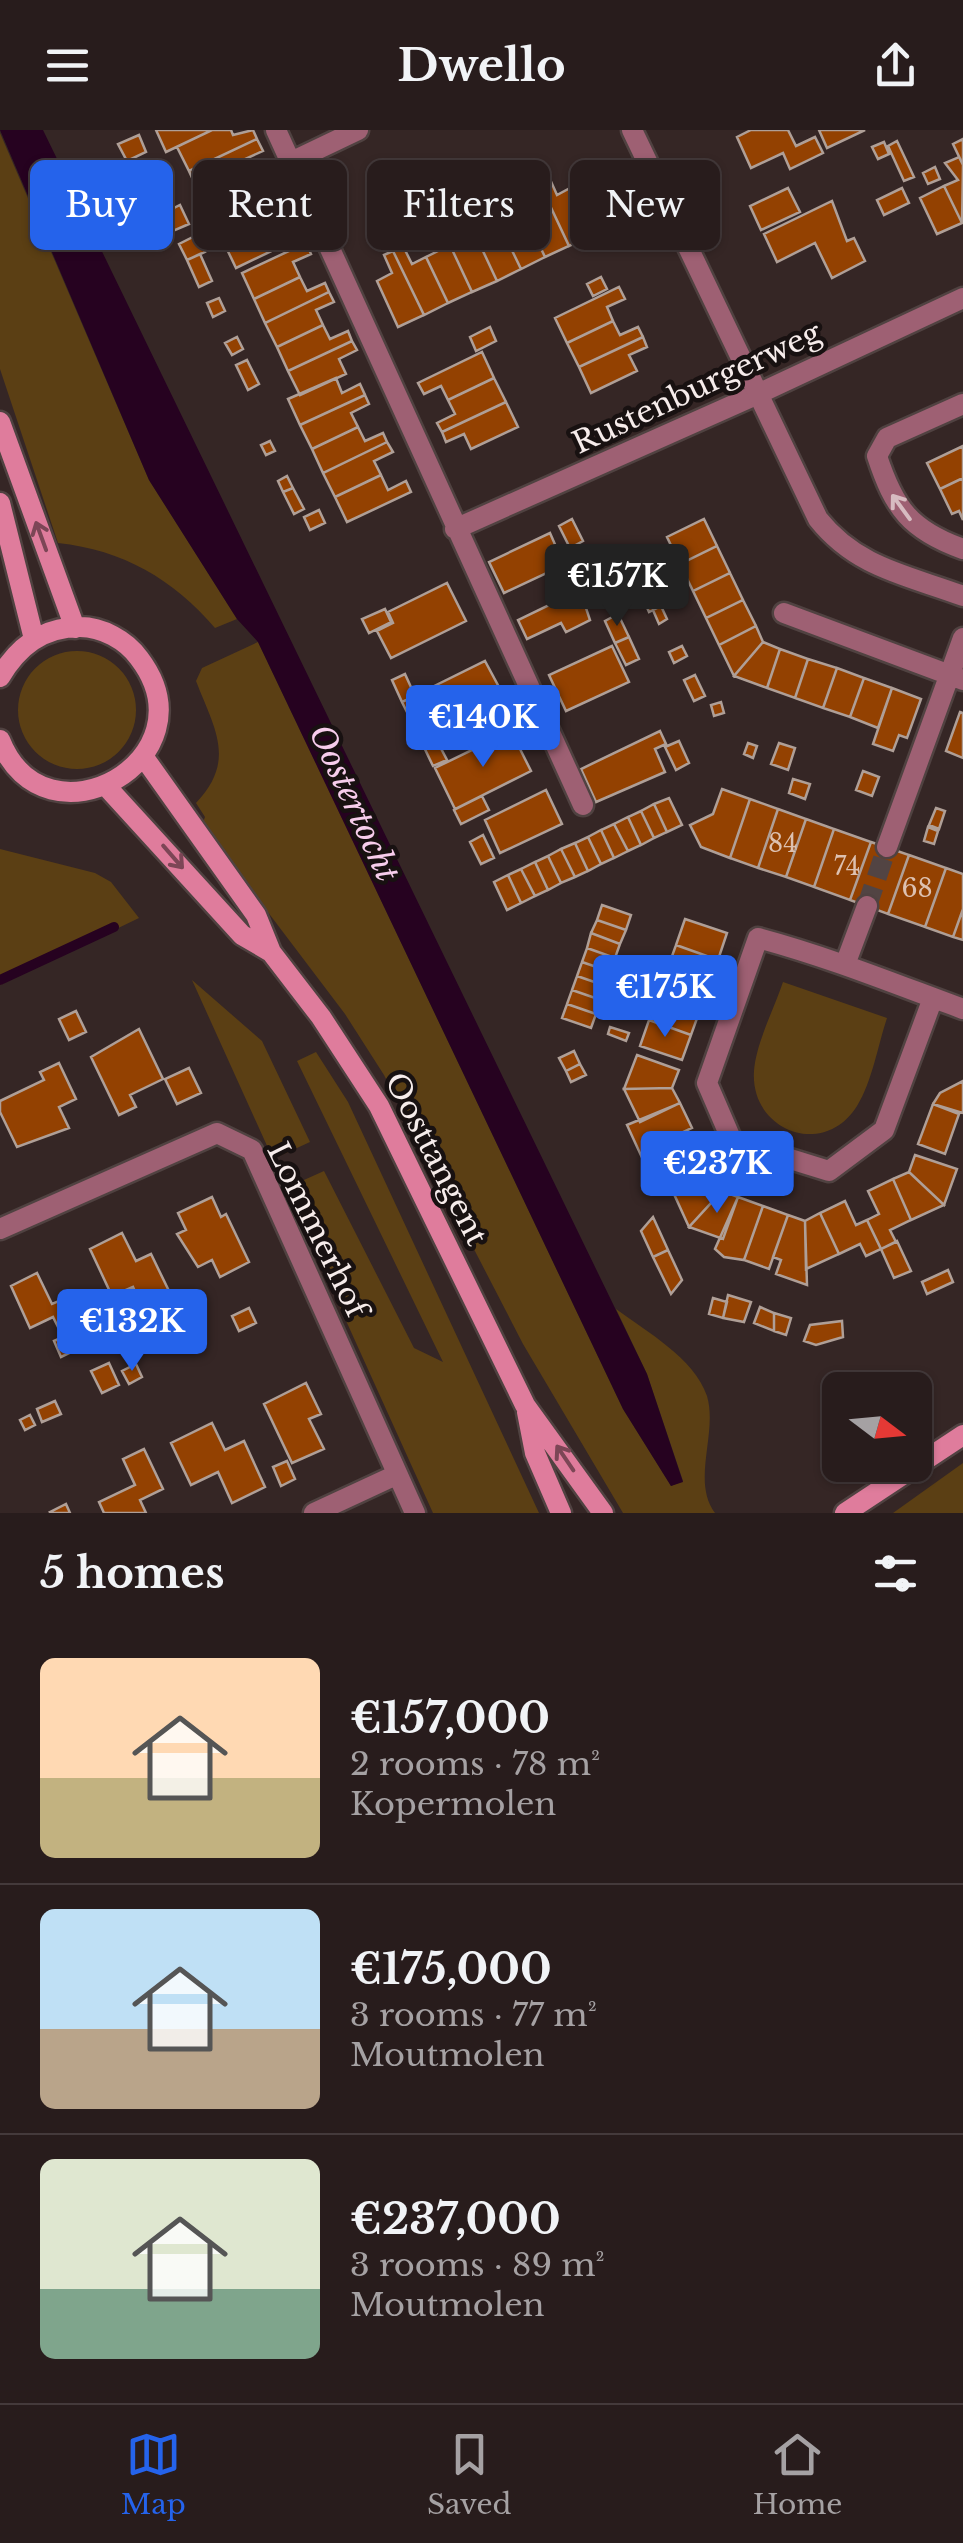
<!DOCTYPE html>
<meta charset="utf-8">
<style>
:root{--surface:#281c1c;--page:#342929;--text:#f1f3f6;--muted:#a5a1a3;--line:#443a3b;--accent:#2563eb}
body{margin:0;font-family:"Libre Baskerville",serif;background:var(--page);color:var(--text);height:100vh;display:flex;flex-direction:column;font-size:38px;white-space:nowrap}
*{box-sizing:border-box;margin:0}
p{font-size:32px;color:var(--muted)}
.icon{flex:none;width:55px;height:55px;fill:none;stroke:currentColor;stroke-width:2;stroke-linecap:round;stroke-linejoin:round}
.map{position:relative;height:1383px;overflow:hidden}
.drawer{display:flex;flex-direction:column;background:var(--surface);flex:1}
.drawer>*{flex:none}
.guide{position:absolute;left:30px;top:30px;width:905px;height:90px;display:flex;gap:20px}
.needle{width:65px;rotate:106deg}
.controls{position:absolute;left:822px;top:1242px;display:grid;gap:20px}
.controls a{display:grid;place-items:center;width:110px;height:110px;border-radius:15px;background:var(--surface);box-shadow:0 2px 8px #0004,0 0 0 2px var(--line);font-size:50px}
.price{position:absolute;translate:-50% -85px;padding:0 22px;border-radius:10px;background:var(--accent);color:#fff;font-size:32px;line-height:65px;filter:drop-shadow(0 2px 5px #0008)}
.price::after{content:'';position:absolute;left:50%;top:60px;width:30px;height:22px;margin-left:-15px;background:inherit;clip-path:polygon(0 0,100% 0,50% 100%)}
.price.selected{background:#222;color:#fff}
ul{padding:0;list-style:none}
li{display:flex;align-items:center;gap:30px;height:250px;padding:0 40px}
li+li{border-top:2px solid var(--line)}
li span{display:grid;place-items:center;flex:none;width:280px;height:200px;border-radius:15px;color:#555}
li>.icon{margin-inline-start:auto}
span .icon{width:120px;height:120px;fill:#fffc;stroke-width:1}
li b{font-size:42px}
h2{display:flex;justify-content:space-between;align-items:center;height:120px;padding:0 40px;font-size:42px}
.pill{padding:0 35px;border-radius:15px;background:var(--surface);box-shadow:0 2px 8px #0004,0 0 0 2px var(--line);font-size:35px;line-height:90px}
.pill.selected{background:var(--accent);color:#fff}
header{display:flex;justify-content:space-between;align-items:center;height:130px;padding:0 40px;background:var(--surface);font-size:45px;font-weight:700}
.tab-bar{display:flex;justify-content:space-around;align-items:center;height:140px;border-top:2px solid var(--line);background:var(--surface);font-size:28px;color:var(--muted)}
.tab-bar a{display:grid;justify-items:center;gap:5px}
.tab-bar .selected{color:var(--accent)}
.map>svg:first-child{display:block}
.green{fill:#5b3f14}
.water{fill:#260220}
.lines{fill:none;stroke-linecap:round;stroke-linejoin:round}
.stream{stroke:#260220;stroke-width:10}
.building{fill:#934101;stroke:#af9f97;stroke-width:2.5}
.minor-tunnel{stroke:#524443;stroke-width:20;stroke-dasharray:20 10;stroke-linecap:butt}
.minor-casing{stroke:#504241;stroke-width:25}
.tertiary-casing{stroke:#504241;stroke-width:25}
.secondary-casing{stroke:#504241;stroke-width:25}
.minor{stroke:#9e6073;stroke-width:20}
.tertiary{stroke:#9e6073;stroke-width:20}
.secondary{stroke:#df7c9c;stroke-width:20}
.oneway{stroke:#d7bbc1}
.oneway2{stroke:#7c4656}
.labels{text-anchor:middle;stroke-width:9;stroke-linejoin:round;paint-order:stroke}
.number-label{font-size:25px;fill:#ddc1b0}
.street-label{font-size:30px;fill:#f6eceb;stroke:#181111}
.water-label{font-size:32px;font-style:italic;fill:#f7cdec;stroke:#181111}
</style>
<header><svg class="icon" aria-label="menu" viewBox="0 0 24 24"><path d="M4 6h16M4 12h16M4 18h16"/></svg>Dwello<svg class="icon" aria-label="share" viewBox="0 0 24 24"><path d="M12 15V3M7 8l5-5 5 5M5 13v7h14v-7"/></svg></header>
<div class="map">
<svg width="963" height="1383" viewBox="0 0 963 1383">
<rect width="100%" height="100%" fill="#352625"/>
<path class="green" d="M0,3L149,350L237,489L215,498C173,449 123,420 58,413L0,239Z
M258,512L623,1279L671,1356L683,1351L647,1244L616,1179C647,1202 694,1228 707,1266C718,1303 691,1351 715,1383H623L523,1214L384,945L345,884L202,695L205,687L196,673C237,630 214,598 196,551L202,538Z
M18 580a59 59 0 1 1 118 0a59 59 0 1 1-118 0Z
M0,719L95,743L111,752L139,788L0,855Z
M192,850L262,911L310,1012L273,1029Z
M783,852L887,888C878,915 872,952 857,976C824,1029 750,1001 754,941C756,913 774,879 783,852Z
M316,922L348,972L539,1383H433L286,1058L324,1041L414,1218L443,1232L297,931Z
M963,1333V1383H893Z"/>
<path class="water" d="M0,0H43L647,1244L683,1352L671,1356L623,1279L258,512L237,489L149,350Z"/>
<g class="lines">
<path class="stream" d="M0,850L114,797"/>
</g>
<path class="building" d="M156,0H212L166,22Z
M212,0H231L233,5L253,0L257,9L189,41L177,17Z
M751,0H788L796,16L815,7L823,23L790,39L783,23L751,38L737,7Z
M819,0H865L827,18Z
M139,5L146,22L127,31L118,14Z
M257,9L263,21L245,29L251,41L200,65L189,41Z
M963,9V35L953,14Z
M897,11L914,47L904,51L888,16Z
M884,12L889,24L878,29L872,17Z
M959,27L963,35L962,93L944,56L958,50L945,33Z
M148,31L152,40L143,44L139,35Z
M935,37L940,49L928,54L923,43Z
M251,41L256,53L274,45L280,57L211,89L200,65Z
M549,47L557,65L572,57L594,104L569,116L539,52Z
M539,52L569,116L545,127L523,81L537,74L529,56Z
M944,56L962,93L937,104L920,68Z
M280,57L285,69L268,77L273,89L236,107L225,83Z
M788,58L800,82L761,100L750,76Z
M902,58L909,73L884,85L877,70Z
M159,64L170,74L160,78L154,66Z
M500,70L509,88L523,81L545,127L521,139L490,75Z
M832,71L847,111L854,108L865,131L832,148L815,113L777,132L764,104Z
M180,75L189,94L173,101L164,83Z
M490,75L521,139L497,151L475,104L489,97L481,79Z
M273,89L279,101L297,93L303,106L236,138L224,113Z
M452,93L460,111L475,104L497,151L472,162L442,98Z
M442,98L472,162L448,173L426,127L440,120L432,102Z
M197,105L205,122L187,130L179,114Z
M306,113L311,124L293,132L300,147L254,169L242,143Z
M403,116L412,134L426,127L448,173L424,185L393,121Z
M393,121L424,185L398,197L377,151L392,143L384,125Z
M200,124L212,151L199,157L187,130Z
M300,147L307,161L325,153L329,162L265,193L254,169Z
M601,147L607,159L593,166L587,154Z
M619,157L625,169L607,177L613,191L567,213L555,188Z
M329,162L334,172L316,180L323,195L277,217L265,193Z
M219,168L225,181L213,187L207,173Z
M613,191L620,205L638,197L643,207L579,237L567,213Z
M323,195L330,209L348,201L352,211L288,241L277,217Z
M490,197L496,211L476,221L470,207Z
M237,207L243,219L232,225L225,213Z
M643,207L647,217L629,225L637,241L591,263L579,237Z
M352,211L357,220L339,229L346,244L300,265L288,241Z
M482,222L494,248L448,270L441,256L424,264L418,253Z
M247,230L259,254L248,260L236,235Z
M336,248L342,263L360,254L365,265L300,295L288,269Z
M494,248L506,272L442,302L437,293L455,284L448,270Z
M365,265L369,274L351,283L358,297L312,319L300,295Z
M506,272L518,297L471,319L464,304L446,312L442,302Z
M358,297L365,311L383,303L387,312L323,343L312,319Z
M270,311L275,321L266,325L261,315Z
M387,312L393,322L374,331L381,345L335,367L323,343Z
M963,316V348L940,359L927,333Z
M381,345L388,360L406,351L411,362L347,392L335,367Z
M287,346L293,358L283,362L278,351Z
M963,348V390L959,381L952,384L940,359Z
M293,358L304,379L294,384L283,362Z
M319,380L325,393L310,400L304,387Z
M572,389L583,411L570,418L559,396Z
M704,389L717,416L680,434L667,407Z
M550,403L564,435L504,463L489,432Z
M717,416L730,443L693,461L680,434Z
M641,434L647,447L635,453L630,440Z
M730,443L743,470L706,488L693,461Z
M447,453L466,491L391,528L377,501L393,493L388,482Z
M580,460L590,490L566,502L561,493L527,509L518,490Z
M656,468L661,476L649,482L645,473Z
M743,470L756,496L719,515L706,488Z
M661,476L667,489L659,494L653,480Z
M385,479L391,492L369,503L362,489Z
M618,484L629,507L615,513L605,491Z
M756,496L763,512L734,546L719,515Z
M629,507L639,529L626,535L615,513Z
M763,512L780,519L767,558L734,546Z
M612,516L629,552L566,581L549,545Z
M682,516L687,526L674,533L669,522Z
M780,519L808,529L795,568L767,558Z
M808,529L837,538L823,578L795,568Z
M485,531L500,559L415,598L402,572Z
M837,538L864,548L850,587L823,578Z
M405,544L415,566L402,572L392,550Z
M695,545L705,566L694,571L684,550Z
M864,548L892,558L878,598L850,587Z
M892,558L921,569L907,608L899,605L893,621L873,614Z
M721,572L724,583L714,586L711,575Z
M960,582L963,583V628L946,621Z
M511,601L531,641L455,679L435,638Z
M660,601L666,614L655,619L665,642L596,672L581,639Z
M436,609L447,630L433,636L423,615Z
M679,611L689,633L676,640L665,617Z
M748,613L757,616L753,628L744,624Z
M779,613L795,618L788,640L771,634Z
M863,641L879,647L872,666L856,660Z
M793,649L810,654L805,669L789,663Z
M722,659L750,669L730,728L701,717L690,695L713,684Z
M546,660L562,694L500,723L485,690Z
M482,666L489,680L461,694L454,680Z
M669,668L682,695L667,702L654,674Z
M750,669L778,679L758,738L730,728Z
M654,674L667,702L654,708L641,681Z
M936,678L945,681L939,699L929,695Z
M778,679L806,689L786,747L758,738Z
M641,681L654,708L641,715L628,687Z
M628,687L641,715L628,721L614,694Z
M806,689L834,699L814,757L786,747Z
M614,694L628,721L614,728L601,700Z
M928,697L938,701L934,714L924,711Z
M834,699L871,712L850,770L814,757Z
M601,700L614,728L601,734L588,707Z
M483,705L494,728L481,734L470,712Z
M588,707L601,734L588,741L575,713Z
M871,712L909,725L888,784L850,770Z
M575,713L588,741L575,747L561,719Z
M561,719L575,747L561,753L548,726Z
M909,725L946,738L925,797L888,784Z
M548,726L561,753L548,760L535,732Z
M535,732L548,760L535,766L521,739Z
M946,738L963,744V779L953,807L925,797Z
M521,739L535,766L521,773L508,745Z
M508,745L521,773L507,780L494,752Z
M602,775L631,785L626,800L597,790Z
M963,779V810L953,807Z
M685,789L727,803L718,830L676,815Z
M597,790L626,800L620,814L591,803Z
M591,803L620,814L615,828L587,818Z
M676,815L718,830L709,854L667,840Z
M587,818L615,828L611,842L582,832Z
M582,832L611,842L606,856L577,846Z
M667,840L709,854L700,880L658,865Z
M577,846L606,856L601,870L572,860Z
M572,860L601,870L596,884L567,874Z
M658,865L700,880L691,905L649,890Z
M567,874L596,884L591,898L562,888Z
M76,881L86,902L69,910L59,889Z
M649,890L691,905L682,930L640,916Z
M610,897L629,903L626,911L608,904Z
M139,899L163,949L130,965L136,977L119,985L91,927Z
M574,921L580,934L566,941L559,928Z
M637,925L679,940L672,958L624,959Z
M59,933L76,969L59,977L69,998L17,1017L0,982V971L44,950L40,942Z
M580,934L586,945L571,952L566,941Z
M189,938L201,963L177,974L165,949Z
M963,951V983L933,974L940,963Z
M672,958L680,973L640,992L624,959Z
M680,973L692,998L668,1009L673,1020L645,1034L627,995Z
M933,974L959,984L945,1024L918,1014Z
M673,1020L679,1032L702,1021L714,1045L674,1064L664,1044L652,1050L645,1034Z
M915,1025L957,1039L944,1075L909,1042Z
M909,1042L944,1075L911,1090L893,1049Z
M714,1045L722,1061L689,1097L674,1064Z
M893,1049L911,1090L890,1100L896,1112L881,1119L867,1090L879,1084L868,1061Z
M722,1061L738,1067L723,1109L689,1097Z
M212,1067L221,1087L226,1084L249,1132L220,1147L212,1130L198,1137L177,1104L186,1100L178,1083Z
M738,1067L763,1076L744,1130L724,1127L715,1119Z
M845,1071L856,1095L867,1090L881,1119L866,1126L860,1114L839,1124L820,1083Z
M763,1076L788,1085L769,1139L744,1130Z
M820,1083L839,1124L806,1139L805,1091Z
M788,1085L805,1091L807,1155L776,1144L781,1130L773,1127Z
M653,1087L668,1120L653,1127L641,1101Z
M122,1103L136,1131L151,1124L168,1159L140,1173L133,1157L112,1166L90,1119Z
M897,1111L911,1141L894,1148L881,1119Z
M668,1120L682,1150L671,1164L653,1127Z
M948,1140L953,1152L927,1164L922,1152Z
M37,1143L52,1174L66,1168L88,1214L61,1227L54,1211L63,1207L53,1187L30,1198L11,1156Z
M728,1165L751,1172L744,1192L723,1188Z
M713,1168L727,1172L723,1188L709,1184Z
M760,1177L774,1183V1201L754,1193Z
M249,1178L256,1193L239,1201L232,1186Z
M774,1183L791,1188L786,1205L774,1201Z
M842,1191L843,1207L816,1215L804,1211L810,1195Z
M109,1233L119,1255L102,1263L91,1241Z
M136,1234L142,1247L129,1254L122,1241Z
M306,1253L321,1284L309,1289L324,1319L292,1333L264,1274Z
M55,1271L61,1284L42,1292L37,1279Z
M30,1285L35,1295L25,1300L20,1290Z
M212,1293L225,1320L244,1311L265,1357L232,1373L218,1342L191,1355L171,1313Z
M144,1319L163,1359L140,1370L146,1383H104L99,1372L135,1355L123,1329Z
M287,1331L295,1349L281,1356L273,1337Z
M66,1374L70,1383H51L50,1382Z"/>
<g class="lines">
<path class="minor-tunnel" d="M867,776L887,717"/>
<defs>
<path id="minor" d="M276,0L583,675
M291,32L358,0
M963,274L887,308L877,326C894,378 910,400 963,419
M455,399L758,264
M784,483L963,550
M887,717L963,508
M846,832L867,776
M933,868L884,1000L829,1041L732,1011L707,953L758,808C829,827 895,854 963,879
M0,1099L217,1003L252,1020L415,1383
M314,1383L396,1345"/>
<path id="tertiary" d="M632,0L818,389C857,438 907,445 963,466
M758,264L963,168"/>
<path id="secondary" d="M0,292L75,498
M0,373L34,509
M0,547C18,517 42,497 80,497C102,497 126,510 139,528C216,629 45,724 0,610
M143,626L256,785L271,822L321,887L379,976L525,1275L603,1383
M106,656L242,805L271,822
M527,1282L535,1323L561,1383
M845,1383L963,1305"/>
</defs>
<use href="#minor" class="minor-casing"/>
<use href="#tertiary" class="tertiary-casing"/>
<use href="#secondary" class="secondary-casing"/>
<use href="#minor" class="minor"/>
<use href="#tertiary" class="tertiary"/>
<use href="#secondary" class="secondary"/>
</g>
<defs><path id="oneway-shaft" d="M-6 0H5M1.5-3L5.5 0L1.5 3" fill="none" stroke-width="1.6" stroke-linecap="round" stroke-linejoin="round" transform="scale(2.5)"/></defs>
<use class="oneway" href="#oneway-shaft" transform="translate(901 377) rotate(-126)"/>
<g class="oneway2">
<use href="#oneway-shaft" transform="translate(41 406) rotate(-110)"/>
<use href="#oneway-shaft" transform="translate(173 727) rotate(49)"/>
<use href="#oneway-shaft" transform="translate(565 1328) rotate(-124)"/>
</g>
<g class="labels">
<g class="number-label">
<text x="783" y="722">84</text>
<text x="847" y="745">74</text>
<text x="917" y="767">68</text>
</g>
<g class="street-label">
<text transform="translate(697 258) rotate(-25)" y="10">Rustenburgerweg</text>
<text transform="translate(436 1029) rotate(63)" y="10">Oosttangent</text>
<text transform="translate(317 1100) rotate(64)" y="10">Lommerhof</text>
</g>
<g class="water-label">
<text transform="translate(354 673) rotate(65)" y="11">Oostertocht</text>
</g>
</g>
</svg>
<div class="controls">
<a><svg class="needle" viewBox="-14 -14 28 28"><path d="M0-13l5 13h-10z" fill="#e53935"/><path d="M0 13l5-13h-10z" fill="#a5a1a3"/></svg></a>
</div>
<b class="price selected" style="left:617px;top:499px">€157K</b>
<b class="price" style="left:483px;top:640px">€140K</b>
<b class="price" style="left:665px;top:910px">€175K</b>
<b class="price" style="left:717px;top:1086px">€237K</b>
<b class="price" style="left:132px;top:1244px">€132K</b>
<div class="guide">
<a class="pill selected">Buy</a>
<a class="pill">Rent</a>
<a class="pill">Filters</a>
<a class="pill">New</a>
</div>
</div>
<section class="drawer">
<h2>5 homes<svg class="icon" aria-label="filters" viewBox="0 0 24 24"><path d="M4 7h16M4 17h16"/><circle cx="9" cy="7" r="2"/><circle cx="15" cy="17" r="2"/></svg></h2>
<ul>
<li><span style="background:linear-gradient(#ffd9b3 60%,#c2b280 0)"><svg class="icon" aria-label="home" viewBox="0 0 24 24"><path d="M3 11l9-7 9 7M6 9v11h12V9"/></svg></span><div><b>€157,000</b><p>2 rooms · 78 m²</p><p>Kopermolen</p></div></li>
<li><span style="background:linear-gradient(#bfe0f5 60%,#b9a48a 0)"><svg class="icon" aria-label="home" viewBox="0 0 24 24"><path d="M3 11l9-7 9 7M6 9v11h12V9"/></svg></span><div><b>€175,000</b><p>3 rooms · 77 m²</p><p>Moutmolen</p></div></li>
<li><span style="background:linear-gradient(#dfe7d0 65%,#7fa58c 0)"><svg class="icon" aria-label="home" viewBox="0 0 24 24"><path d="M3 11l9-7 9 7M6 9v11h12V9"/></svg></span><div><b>€237,000</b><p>3 rooms · 89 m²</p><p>Moutmolen</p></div></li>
</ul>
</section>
<nav class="tab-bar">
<a class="selected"><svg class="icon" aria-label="map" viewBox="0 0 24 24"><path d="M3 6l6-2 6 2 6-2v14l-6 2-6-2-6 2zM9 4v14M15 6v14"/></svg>Map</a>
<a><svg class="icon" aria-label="saved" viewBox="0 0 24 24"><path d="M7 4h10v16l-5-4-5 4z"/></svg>Saved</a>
<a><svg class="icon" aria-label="home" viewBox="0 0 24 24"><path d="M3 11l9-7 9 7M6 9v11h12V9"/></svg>Home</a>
</nav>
